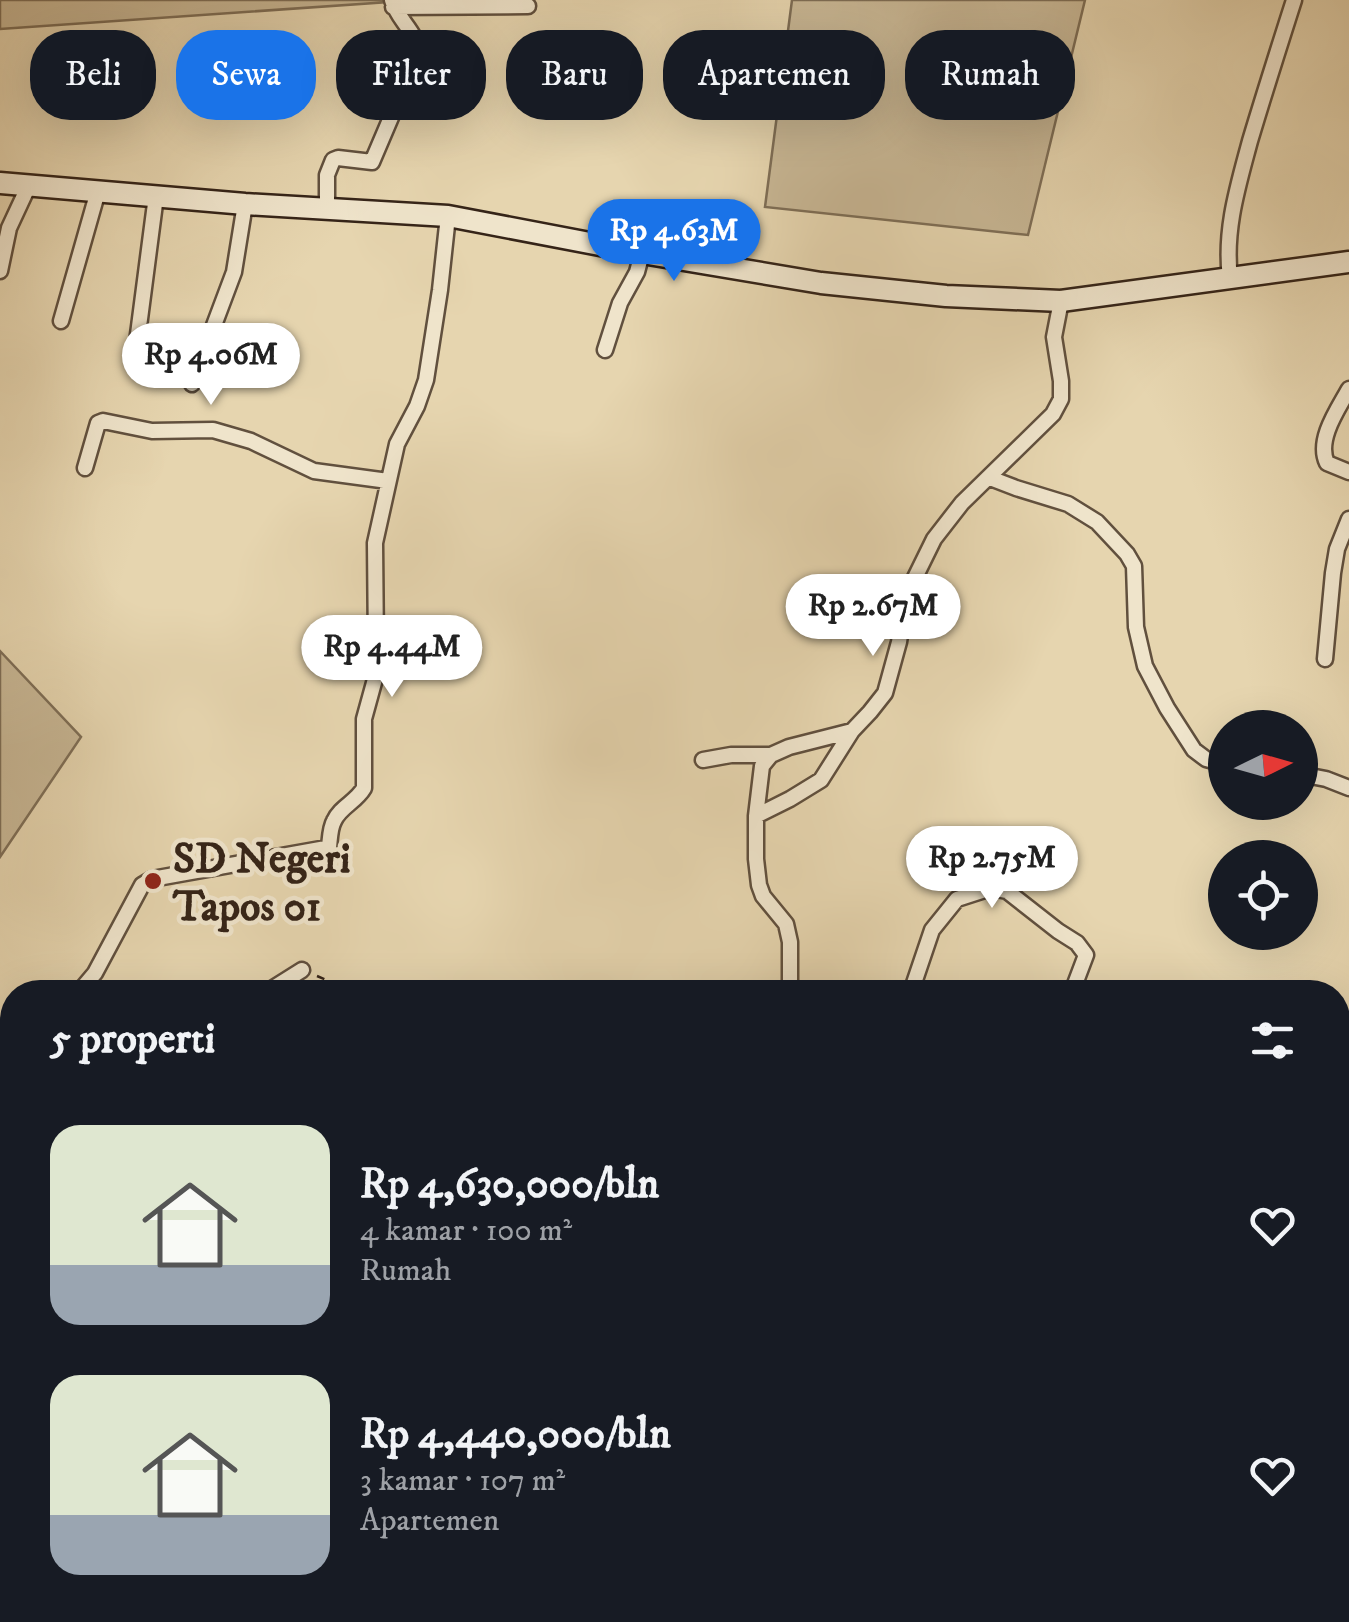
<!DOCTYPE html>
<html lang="id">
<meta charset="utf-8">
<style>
:root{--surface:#171b24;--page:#20242c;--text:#f1f3f6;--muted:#9ea1a6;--accent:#1a73e8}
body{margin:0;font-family:"IM FELL DW Pica",serif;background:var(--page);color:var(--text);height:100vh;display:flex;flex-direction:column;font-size:38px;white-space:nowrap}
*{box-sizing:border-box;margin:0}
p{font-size:32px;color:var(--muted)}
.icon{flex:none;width:55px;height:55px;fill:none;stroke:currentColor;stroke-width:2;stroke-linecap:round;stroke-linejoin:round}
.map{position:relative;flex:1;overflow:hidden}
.sheet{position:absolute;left:0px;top:980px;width:1350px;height:642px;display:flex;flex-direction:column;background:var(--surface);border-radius:40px 40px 0 0;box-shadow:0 10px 40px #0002}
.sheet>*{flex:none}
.banner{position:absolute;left:30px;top:30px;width:1290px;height:90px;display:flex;gap:20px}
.needle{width:65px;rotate:85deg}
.fabs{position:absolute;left:1208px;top:710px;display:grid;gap:20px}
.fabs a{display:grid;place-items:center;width:110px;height:110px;border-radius:50%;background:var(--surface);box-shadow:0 10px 40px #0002;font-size:50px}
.price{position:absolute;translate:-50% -85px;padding:0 22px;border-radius:35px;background:#fff;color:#222;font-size:32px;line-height:65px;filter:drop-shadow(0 2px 5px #0008)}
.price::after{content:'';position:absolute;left:50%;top:60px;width:30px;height:22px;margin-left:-15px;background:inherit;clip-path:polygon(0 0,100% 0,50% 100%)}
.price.on{background:var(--accent);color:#fff}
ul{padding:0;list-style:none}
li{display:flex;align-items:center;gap:30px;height:250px;padding:0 50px}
li span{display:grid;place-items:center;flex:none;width:280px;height:200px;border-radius:30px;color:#555}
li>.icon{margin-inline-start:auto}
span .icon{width:120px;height:120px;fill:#fffc;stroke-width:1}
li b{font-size:42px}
h2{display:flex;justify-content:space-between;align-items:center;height:120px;padding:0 50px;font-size:42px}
.chip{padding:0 35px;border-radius:40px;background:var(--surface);box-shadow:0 10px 40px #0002;font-size:35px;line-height:90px}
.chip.on{background:var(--accent);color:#fff}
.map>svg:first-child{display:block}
.green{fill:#c8b795;stroke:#7e6e56;stroke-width:2.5}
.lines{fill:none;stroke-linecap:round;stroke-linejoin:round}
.stream{stroke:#7b6a54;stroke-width:5}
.street-casing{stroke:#61503e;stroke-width:19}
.secondary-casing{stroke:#352418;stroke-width:25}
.path{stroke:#352418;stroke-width:2.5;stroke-dasharray:8 5;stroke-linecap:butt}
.street{stroke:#efe4cb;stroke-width:14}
.secondary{stroke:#efe4cb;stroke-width:20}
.poi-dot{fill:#8f2418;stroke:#efe4cb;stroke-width:4}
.labels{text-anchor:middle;stroke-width:9;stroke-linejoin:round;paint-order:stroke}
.poi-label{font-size:42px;font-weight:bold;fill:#352418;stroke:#efe4cb;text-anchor:start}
</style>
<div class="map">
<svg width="1349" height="1622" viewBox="0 0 1349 1622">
<rect width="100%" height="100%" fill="#e6d5af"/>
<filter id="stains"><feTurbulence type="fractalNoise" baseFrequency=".002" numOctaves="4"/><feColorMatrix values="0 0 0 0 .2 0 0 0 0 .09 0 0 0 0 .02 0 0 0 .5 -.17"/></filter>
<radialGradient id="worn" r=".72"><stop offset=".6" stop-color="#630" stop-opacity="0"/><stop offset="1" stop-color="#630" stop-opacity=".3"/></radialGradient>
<path class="green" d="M0,0H418L0,29Z
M792,0H1085L1028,235L765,207Z
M0,651L81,737L0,857Z
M1349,1132V1622H1072L1055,1610H1338V1137Z
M264,1610H597L608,1622H274Z"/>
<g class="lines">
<path class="stream" d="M0,1393L12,1392
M671,1610L680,1622
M932,1622L1024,1613L1033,1622"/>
<defs>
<path id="street" d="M393,7L528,6
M327,209V175L333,160L338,158L372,162L418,54C419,33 397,20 392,0
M0,271L9,228L29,185
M1230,278C1224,230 1238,186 1250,141C1264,94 1279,47 1294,0
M61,321L98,191
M137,342L156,196
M605,350L620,303L637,272L642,253
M192,384L234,272L245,204
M1349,389C1338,409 1316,440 1327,463L1349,472
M85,468L98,423L103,421L152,431L213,430L251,441L314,471L388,481
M990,478L1016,488L1068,504L1097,522L1127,554L1134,566L1136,627L1145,666L1167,708L1194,750L1206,759L1225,764
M1325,659L1333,573L1337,549L1349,519
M703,760L731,755H771
M1300,774L1326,779L1349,788
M756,816L790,799L821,780L852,731
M79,992L95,973L142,885L152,879L326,848L329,847C330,839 330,828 334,821C340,807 356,802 364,788V719L375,679L376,650L375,543L397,444L417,406L426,380L440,290L448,216
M267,992L302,970
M790,992V942L786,924L763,896L759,885L756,859V816L762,766L771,755L789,747L852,731L870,712L885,693L899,642L906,596L934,539L962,503L1053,414L1061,399V381L1054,337L1061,301
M911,992L932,930L957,899L991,888L1007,891L1058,931L1077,943L1086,955L1072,992
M0,1029L12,1026
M1338,1074L1349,1078
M1338,1178L1349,1174
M1338,1485L1349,1473
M45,1610L46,1622
M1273,1610L1282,1622"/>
<path id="secondary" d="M0,183L245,204L448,216L642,253L821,283L946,296L1061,301L1349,262"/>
</defs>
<use href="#street" class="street-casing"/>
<use href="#secondary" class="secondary-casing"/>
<path class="path" d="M317,976L354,992"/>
<use href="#street" class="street"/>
<use href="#secondary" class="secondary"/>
</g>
<circle class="poi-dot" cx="153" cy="881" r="10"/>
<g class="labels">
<g class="poi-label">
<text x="173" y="872">SD Negeri<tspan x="173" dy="48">Tapos 01</tspan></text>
</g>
</g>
<rect width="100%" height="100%" filter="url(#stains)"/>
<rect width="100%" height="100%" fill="url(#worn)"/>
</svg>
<div class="fabs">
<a><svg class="needle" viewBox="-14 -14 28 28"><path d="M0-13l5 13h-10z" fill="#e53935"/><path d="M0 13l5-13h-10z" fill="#9ea1a6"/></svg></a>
<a><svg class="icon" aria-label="locate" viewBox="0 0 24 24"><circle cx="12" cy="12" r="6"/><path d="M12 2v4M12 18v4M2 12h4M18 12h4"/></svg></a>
</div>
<b class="price on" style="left:674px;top:284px">Rp 4.63M</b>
<b class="price" style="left:211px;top:408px">Rp 4.06M</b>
<b class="price" style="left:873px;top:659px">Rp 2.67M</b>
<b class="price" style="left:392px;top:700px">Rp 4.44M</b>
<b class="price" style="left:992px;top:911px">Rp 2.75M</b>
<div class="banner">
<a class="chip">Beli</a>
<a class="chip on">Sewa</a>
<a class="chip">Filter</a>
<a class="chip">Baru</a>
<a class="chip">Apartemen</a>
<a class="chip">Rumah</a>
</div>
<section class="sheet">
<h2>5 properti<svg class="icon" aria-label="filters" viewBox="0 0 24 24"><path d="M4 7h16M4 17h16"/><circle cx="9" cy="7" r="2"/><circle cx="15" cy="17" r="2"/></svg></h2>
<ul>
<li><span style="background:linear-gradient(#dfe7d0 70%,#9aa5b1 0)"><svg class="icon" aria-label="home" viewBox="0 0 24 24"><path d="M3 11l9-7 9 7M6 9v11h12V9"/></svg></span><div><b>Rp 4,630,000/bln</b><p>4 kamar · 100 m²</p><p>Rumah</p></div><svg class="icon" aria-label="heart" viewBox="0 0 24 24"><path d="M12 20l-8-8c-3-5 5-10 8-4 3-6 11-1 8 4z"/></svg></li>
<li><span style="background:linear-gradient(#dfe7d0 70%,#9aa5b1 0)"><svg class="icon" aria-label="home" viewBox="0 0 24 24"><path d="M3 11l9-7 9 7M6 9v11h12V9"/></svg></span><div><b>Rp 4,440,000/bln</b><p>3 kamar · 107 m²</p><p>Apartemen</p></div><svg class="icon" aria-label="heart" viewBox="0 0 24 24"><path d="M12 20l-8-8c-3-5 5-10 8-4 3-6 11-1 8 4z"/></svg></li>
</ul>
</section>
</div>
